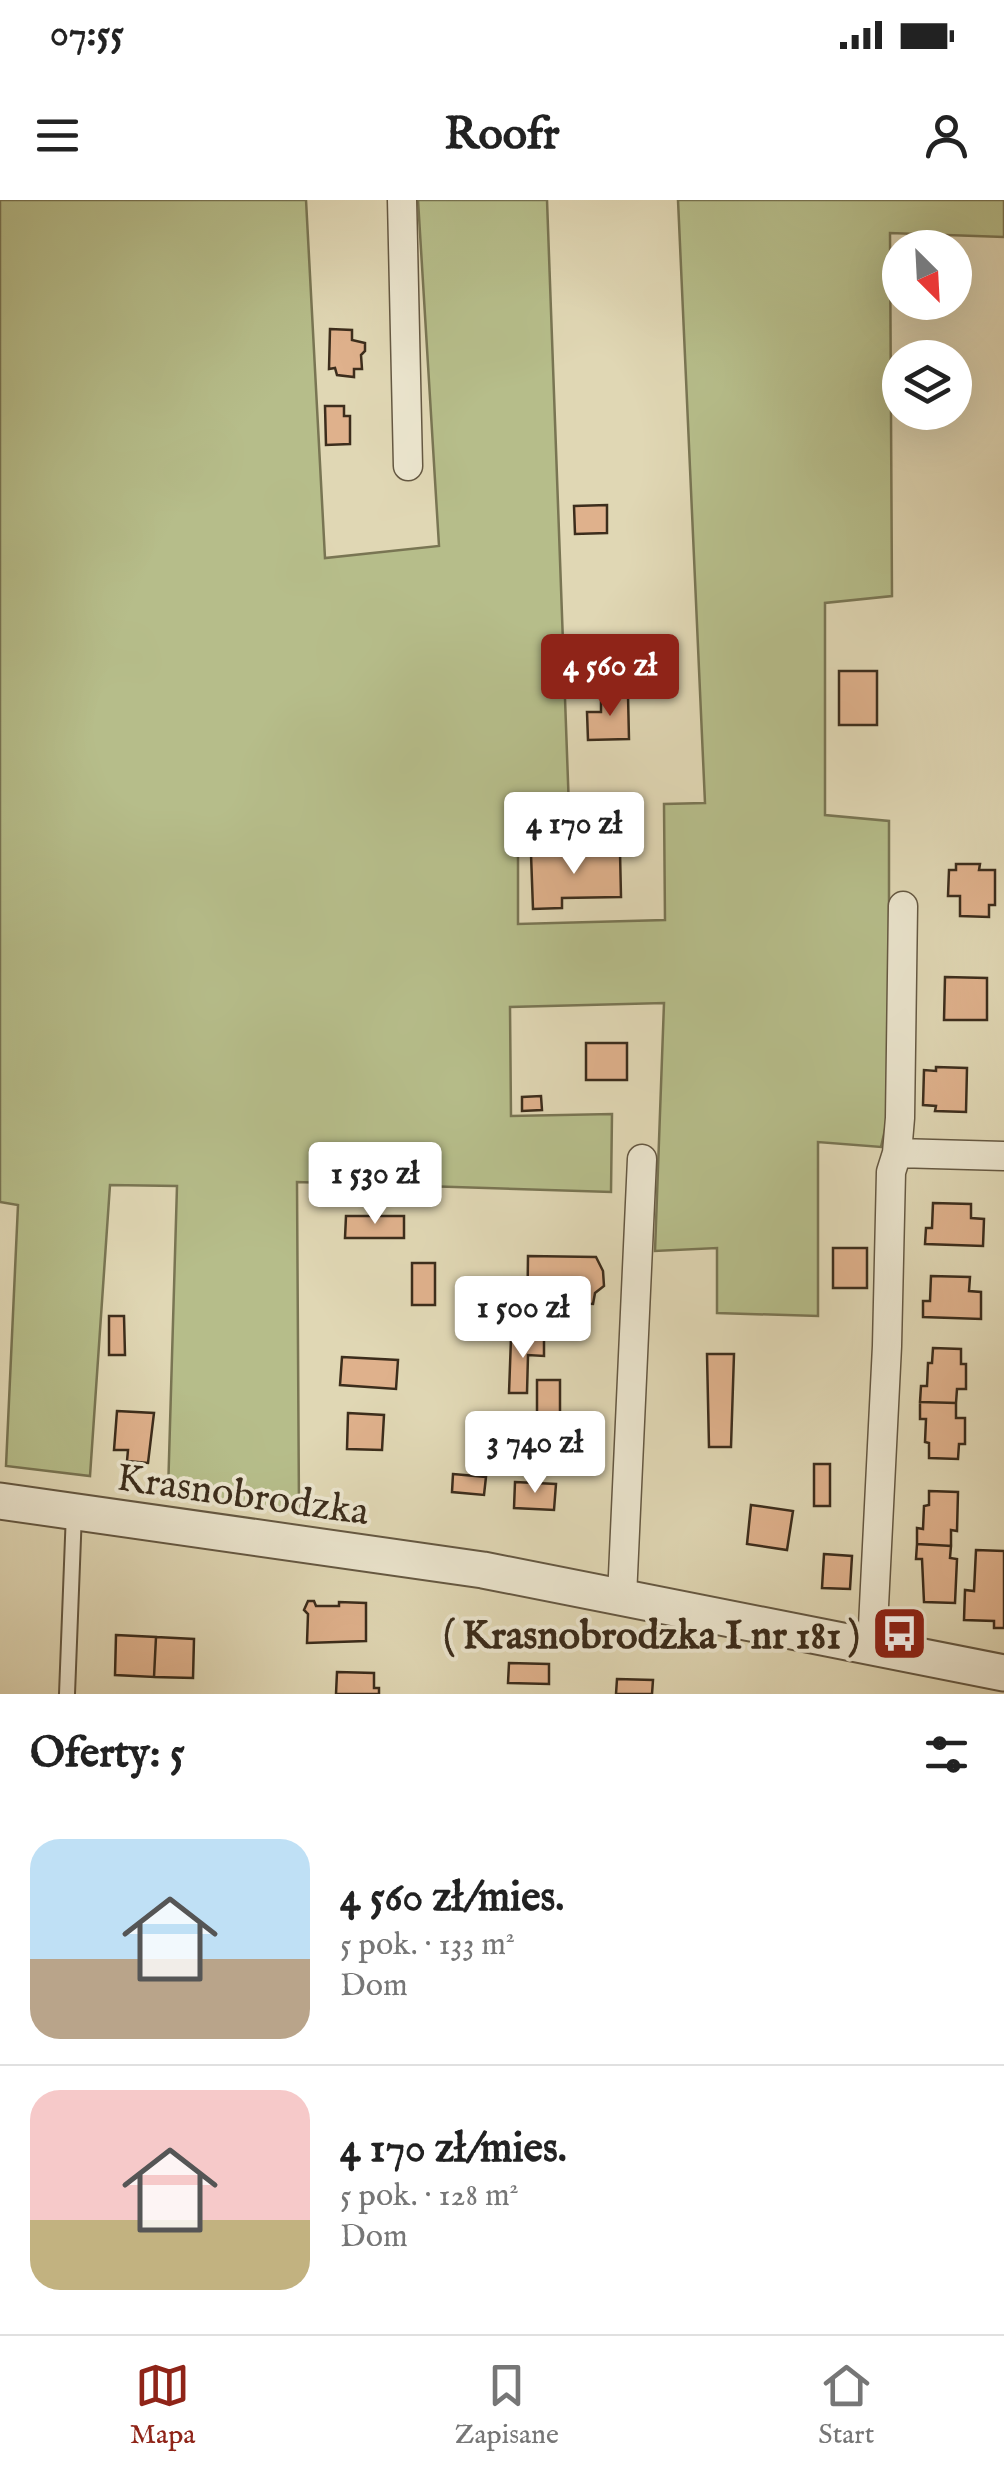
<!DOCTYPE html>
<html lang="pl">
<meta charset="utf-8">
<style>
:root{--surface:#fff;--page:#f6f6f6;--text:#222;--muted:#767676;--line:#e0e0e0;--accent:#8f2418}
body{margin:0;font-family:"IM FELL English",serif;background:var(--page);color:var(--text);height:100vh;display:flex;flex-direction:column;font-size:38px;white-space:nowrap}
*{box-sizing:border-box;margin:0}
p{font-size:32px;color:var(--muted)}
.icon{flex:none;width:55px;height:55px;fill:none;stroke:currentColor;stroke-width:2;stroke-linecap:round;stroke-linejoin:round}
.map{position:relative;height:1494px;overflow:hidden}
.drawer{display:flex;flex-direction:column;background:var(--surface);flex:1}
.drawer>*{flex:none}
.needle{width:65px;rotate:156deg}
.fabs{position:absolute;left:882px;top:30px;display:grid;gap:20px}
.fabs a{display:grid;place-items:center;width:90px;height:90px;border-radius:50%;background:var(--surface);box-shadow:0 10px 40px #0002;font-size:50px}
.price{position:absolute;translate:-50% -85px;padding:0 22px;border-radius:10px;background:#fff;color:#222;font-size:32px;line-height:65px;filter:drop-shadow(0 2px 5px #0008)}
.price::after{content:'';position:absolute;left:50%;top:60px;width:30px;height:22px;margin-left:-15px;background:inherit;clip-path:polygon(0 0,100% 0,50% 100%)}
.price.current{background:var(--accent);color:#fff}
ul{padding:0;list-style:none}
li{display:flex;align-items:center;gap:30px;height:250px;padding:0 30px}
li+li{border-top:2px solid var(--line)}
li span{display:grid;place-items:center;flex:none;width:280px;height:200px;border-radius:30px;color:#555}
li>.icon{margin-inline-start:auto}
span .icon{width:120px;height:120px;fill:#fffc;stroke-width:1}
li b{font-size:42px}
h2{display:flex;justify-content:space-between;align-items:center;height:120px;padding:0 30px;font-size:42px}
.status{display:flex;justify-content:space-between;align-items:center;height:70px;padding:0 50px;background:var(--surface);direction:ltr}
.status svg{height:28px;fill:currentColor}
header{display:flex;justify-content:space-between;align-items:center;height:130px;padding:0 30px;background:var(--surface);font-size:45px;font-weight:800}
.tab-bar{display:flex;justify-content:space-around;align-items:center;height:140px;border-top:2px solid var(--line);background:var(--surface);font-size:28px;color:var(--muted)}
.tab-bar a{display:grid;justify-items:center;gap:5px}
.tab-bar .current{color:var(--accent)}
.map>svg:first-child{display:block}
.green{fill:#b6bd8a;stroke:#797553;stroke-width:2.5}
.building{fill:#dfb18c;stroke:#3c2d1c;stroke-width:2.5}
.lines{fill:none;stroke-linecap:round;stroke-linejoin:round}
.service-casing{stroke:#655842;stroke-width:18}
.minor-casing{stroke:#655842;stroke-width:31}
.tertiary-casing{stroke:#655842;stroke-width:39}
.service{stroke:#ebe5ce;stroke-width:14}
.minor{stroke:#ebe5ce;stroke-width:28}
.tertiary{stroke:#ebe5ce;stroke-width:35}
.labels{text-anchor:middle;stroke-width:8;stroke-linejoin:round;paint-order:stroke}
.street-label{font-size:40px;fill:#3c2d1c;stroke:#ebe5ce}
.poi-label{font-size:40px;font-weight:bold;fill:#3c2d1c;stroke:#ebe5ce;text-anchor:end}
</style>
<div class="status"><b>07:55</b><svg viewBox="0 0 49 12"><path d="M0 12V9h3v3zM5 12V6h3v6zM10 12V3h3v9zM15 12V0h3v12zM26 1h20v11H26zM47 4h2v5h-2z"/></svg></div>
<header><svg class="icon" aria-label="menu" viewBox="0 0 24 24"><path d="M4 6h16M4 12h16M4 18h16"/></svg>Roofr<svg class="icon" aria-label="person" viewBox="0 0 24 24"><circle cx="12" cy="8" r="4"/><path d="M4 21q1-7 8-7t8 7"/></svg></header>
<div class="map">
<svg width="1004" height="1494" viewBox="0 0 1004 1494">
<rect width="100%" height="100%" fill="#e0d7b4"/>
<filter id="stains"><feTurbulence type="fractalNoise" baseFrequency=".002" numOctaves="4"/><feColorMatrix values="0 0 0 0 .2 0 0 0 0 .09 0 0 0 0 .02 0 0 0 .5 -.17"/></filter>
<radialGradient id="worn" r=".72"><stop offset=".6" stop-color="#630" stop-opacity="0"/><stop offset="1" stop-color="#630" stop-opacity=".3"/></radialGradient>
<path class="green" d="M0,0H306L325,358L439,346L418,0H547L569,609L518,611V724L665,720L664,604L705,603L678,0H1004V37L890,33L892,396L825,403V615L889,621V912L881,947L818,942V1116L717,1113V1048L655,1051L664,803L510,807L511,916L612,914L611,992L297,982L299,1311L168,1293L177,986L110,985L90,1276L6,1266L18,1005L0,1002Z"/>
<path class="building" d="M330,129L352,130V140L365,143V151L361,155L362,169H354V177L337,175L335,168L329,169Z
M325,206H344V216H350V244L326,245Z
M607,305V333L575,334L574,306Z
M839,471H877V525H839Z
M601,495H628L629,539L588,540L587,512H601Z
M620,652L621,697L562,698V708L533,709L531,654Z
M956,664H980L979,670H995V705H989V717L960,716V696H948L949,670H956Z
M945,777L987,778V820H944Z
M586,843H627V880H586Z
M936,867L967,868L966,912L935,911L936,906L923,905L924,870L936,871Z
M541,896L542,910L522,911V897Z
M933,1003L971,1004V1018L984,1019L983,1046L925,1044L926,1028H932Z
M346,1016H404V1038H345Z
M833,1048H867V1088H833Z
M528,1056L596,1057L603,1071L604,1086L595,1093L593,1104L565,1102L561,1135L527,1134Z
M412,1063H435V1105H412Z
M931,1076L970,1077L969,1091L981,1092V1119L923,1117V1101H930Z
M109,1116H124L125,1155H109Z
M511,1138H544V1156L528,1155L527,1193H509Z
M933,1148L961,1149V1164H966V1189H957L956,1203L920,1202L921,1186H927L928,1163H932Z
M707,1154H734L731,1247H709Z
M342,1157L398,1160L396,1189L340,1185Z
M537,1180H560V1220L537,1221Z
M920,1202L956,1203V1218H965V1244H959L958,1259L929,1258V1243L925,1242L926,1219H920Z
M117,1211L154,1213L148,1263L127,1261L128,1250H114Z
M348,1213L384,1215L382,1250L347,1249Z
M522,1220H560L559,1248L522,1247Z
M814,1264H830V1306H814Z
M453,1274L486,1277L484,1295L452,1292Z
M515,1282L556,1284L554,1310L514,1308Z
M929,1291L958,1292L957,1331L951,1330V1346L917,1344V1328L923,1329L924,1306L929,1305Z
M751,1305L793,1311L787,1350L747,1344Z
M917,1344L951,1346L950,1358L957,1359L955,1403L924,1402L922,1359H916Z
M976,1350L1004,1351V1428H994V1421L964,1420L965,1390L974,1391Z
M824,1354L852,1356L850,1389L822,1388Z
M308,1401H314L316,1406H339V1402L366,1403V1441L307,1443L308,1414L304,1410Z
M116,1435L156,1437L154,1477L115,1475Z
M156,1437L194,1439L193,1478L154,1477Z
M509,1463L549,1464V1484L508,1483Z
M337,1472L374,1473V1488H379V1494H336Z
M617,1479L653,1480L652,1494H616Z"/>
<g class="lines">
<defs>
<path id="service" d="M67,1494L74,1312"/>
<path id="minor" d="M402,0L408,266
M897,953L1004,956
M622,1397L642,959
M872,1446L887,1146L891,972L897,953L900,918L903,706"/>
<path id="tertiary" d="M0,1301L483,1370L1004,1473"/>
</defs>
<use href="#service" class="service-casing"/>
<use href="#minor" class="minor-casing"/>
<use href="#tertiary" class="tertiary-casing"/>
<use href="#service" class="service"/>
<use href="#minor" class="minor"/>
<use href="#tertiary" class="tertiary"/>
</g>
<defs>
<symbol id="bus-square" viewBox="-11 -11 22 22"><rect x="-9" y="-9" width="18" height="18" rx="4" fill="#8f2418" stroke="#ebe5ce"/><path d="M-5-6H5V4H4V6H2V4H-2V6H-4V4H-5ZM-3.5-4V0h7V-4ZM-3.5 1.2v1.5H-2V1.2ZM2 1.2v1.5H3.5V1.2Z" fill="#fff"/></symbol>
</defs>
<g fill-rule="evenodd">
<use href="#bus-square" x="868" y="1402" width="63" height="63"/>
</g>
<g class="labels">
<g class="street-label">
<text transform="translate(243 1293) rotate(8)" y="14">Krasnobrodzka</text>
</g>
<g class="poi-label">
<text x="860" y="1448">( Krasnobrodzka I nr 181 )</text>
</g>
</g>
<rect width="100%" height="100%" filter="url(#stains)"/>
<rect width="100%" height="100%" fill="url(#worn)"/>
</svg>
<div class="fabs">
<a><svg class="needle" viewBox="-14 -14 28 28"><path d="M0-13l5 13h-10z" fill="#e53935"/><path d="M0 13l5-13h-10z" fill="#767676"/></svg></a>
<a><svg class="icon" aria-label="layers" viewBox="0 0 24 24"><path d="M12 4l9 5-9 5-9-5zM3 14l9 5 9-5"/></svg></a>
</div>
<b class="price current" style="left:610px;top:519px">4 560 zł</b>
<b class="price" style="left:574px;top:677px">4 170 zł</b>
<b class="price" style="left:375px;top:1027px">1 530 zł</b>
<b class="price" style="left:523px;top:1161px">1 500 zł</b>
<b class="price" style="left:535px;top:1296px">3 740 zł</b>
</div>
<section class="drawer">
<h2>Oferty: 5<svg class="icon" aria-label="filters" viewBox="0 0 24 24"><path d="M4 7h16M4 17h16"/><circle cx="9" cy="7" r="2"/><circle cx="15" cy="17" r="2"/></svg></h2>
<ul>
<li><span style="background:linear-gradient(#bfe0f5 60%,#b9a48a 0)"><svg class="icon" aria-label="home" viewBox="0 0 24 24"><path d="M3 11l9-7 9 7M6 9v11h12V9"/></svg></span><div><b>4 560 zł/mies.</b><p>5 pok. · 133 m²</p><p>Dom</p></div></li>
<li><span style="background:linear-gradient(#f6c9c9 65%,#c2b280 0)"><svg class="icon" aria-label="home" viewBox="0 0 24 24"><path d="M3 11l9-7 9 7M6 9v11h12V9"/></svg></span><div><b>4 170 zł/mies.</b><p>5 pok. · 128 m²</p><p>Dom</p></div></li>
</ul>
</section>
<nav class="tab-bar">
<a class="current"><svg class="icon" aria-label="map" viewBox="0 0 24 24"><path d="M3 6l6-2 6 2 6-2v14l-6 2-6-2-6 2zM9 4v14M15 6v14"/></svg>Mapa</a>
<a><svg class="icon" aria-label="saved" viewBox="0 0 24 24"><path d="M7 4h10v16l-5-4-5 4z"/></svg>Zapisane</a>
<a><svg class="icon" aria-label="home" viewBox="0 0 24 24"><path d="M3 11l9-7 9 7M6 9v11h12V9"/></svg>Start</a>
</nav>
